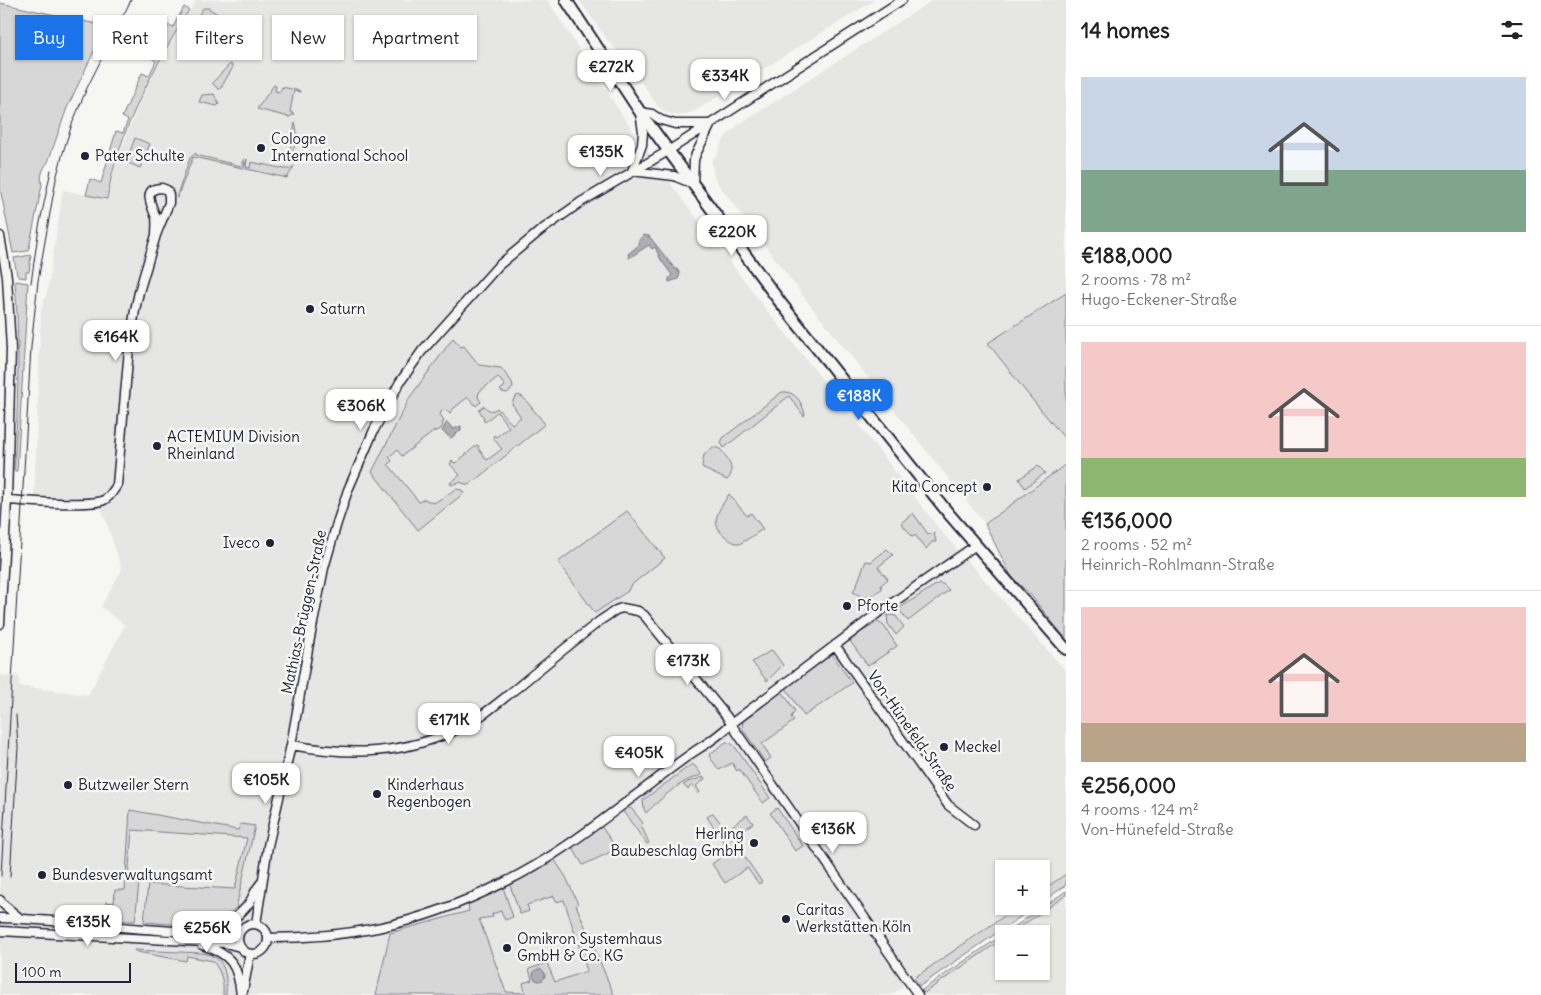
<!DOCTYPE html>
<meta charset="utf-8">
<style>
:root{--surface:#fff;--page:#f2f2f2;--text:#222;--muted:#767676;--line:#e0e0e0;--accent:#1a73e8}
body{margin:0;font-family:Delius,sans-serif;background:var(--page);color:var(--text);height:100vh;display:flex;flex-direction:column;font-size:19px;white-space:nowrap}
*{box-sizing:border-box;margin:0}
p{font-size:16px;color:var(--muted)}
.icon{flex:none;width:28px;height:28px;fill:none;stroke:currentColor;stroke-width:2;stroke-linecap:round;stroke-linejoin:round}
.map{position:relative;flex:1;overflow:hidden}
.sheet{display:flex;flex-direction:column;background:var(--surface);width:475px}
.sheet>*{flex:none}
.guide{position:absolute;left:15px;top:15px;width:475px;height:45px;display:flex;gap:10px}
.fabs{position:absolute;left:995px;top:860px;display:grid;gap:10px}
.fabs a{display:grid;place-items:center;width:55px;height:55px;border-radius:0px;background:var(--surface);box-shadow:0 1px 4px #0004;font-size:25px}
.scale{position:absolute;left:15px;bottom:12px;width:116px;box-sizing:border-box;padding-left:5px;border:2px solid #22223b;border-top:0;font-size:14px;line-height:18px;white-space:nowrap;color:#22223b;-webkit-text-stroke:4px #f6f6f2;paint-order:stroke}
.price{position:absolute;translate:-50% -42px;padding:0 11px;border-radius:10px;background:#fff;color:#222;font-size:16px;line-height:32px;filter:drop-shadow(0 1px 2px #0008)}
.price::after{content:'';position:absolute;left:50%;top:30px;width:15px;height:11px;margin-left:-8px;background:inherit;clip-path:polygon(0 0,100% 0,50% 100%)}
.price.on{background:var(--accent);color:#fff}
ul{padding:0;list-style:none}
li{display:grid;align-content:center;gap:10px;height:265px;padding:0 15px}
li+li{border-top:1px solid var(--line)}
li span{display:grid;place-items:center;height:155px;border-radius:0px;color:#555}
li>.icon{margin-inline-start:auto}
span .icon{width:90px;height:90px;fill:#fffc;stroke-width:1}
li b{font-size:21px}
h2{display:flex;justify-content:space-between;align-items:center;height:60px;padding:0 15px;font-size:21px}
.chip{padding:0 18px;border-radius:0px;background:var(--surface);box-shadow:0 1px 4px #0004;font-size:18px;line-height:45px}
.chip.on{background:var(--accent);color:#fff}
main{display:flex;flex:1;min-height:0}
.map>svg:first-child{display:block}
.built{fill:#e6e6e4}
.green{fill:#d7d7d7;stroke:#7c7c89}
.water{fill:#adadb3;stroke:#757583}
.lines{fill:none;stroke-linecap:round;stroke-linejoin:round}
.minor-casing{stroke:#22223b;stroke-width:11}
.major-casing{stroke:#22223b;stroke-width:14}
.minor{stroke:#f6f6f2;stroke-width:8}
.major{stroke:#f6f6f2;stroke-width:10}
.tram{stroke:#22223b;stroke-width:1}
.poi-dot{fill:#22223b;stroke:#f6f6f2;stroke-width:2}
.labels{text-anchor:middle;stroke-width:5;stroke-linejoin:round;paint-order:stroke}
.poi-label{font-size:15px;fill:#22223b;stroke:#f6f6f2;text-anchor:start}
.street-label{font-size:15px;fill:#22223b;stroke:#f6f6f2}
</style>
<main>
<div class="map">
<svg width="1066" height="995" viewBox="0 0 1066 995">
<rect width="100%" height="100%" fill="#f6f6f2"/>
<filter id="ink" filterUnits="userSpaceOnUse"><feTurbulence type="fractalNoise" baseFrequency=".02" numOctaves="2"/><feDisplacementMap in="SourceGraphic" scale="10" xChannelSelector="R" yChannelSelector="G"/><feConvolveMatrix kernelMatrix="1 2 1 2 8 2 1 2 1" color-interpolation-filters="sRGB"/></filter>
<g filter="url(#ink)">
<path class="built" d="M196,0H547L628,124L682,199L766,309L859,425L940,530L1066,671V874L1041,891V869H1004V906H1019L891,995H572L506,992L390,933L376,995H0V675L20,677L19,686L88,695L125,625L101,607L122,569L102,509L34,506L41,311L48,288L63,190L108,199L116,162L137,109L155,70Z
M579,0H875L695,111L679,116L665,112L657,105L633,70L607,39Z
M933,0H1066V293L988,343L1066,439V464L985,524L807,301L721,188L714,177L712,165V159L717,155L721,144L726,136L738,125Z
M1066,895V995H926L924,993L1004,938V971H1041V934H1010Z"/>
<path class="green" d="M0,3L106,26L67,108L48,162C42,169 40,177 42,185L29,248L27,251L13,253L0,188Z
M184,7L189,10C154,68 118,131 107,199L86,195L90,179L101,183L116,131L123,133L128,120L122,117L142,73L149,76L156,61L150,57L167,27H168L169,25L173,27Z
M203,8H208L237,26L222,50L189,30L182,41L180,40L195,17L197,18Z
M230,64L232,65V69L220,89H218L213,84V82Z
M274,85L276,86L275,91L280,92L282,87L300,91V92L294,91L290,112L295,114L289,117L257,109Z
M214,94L219,104L217,106L199,102L202,95Z
M295,123C300,133 294,151 288,161Z
M135,138L150,144L140,168L126,162Z
M196,153V155L241,166L244,158V167L247,159L246,167L250,168L251,162L285,169H290L294,166L287,178L193,157L177,198V195L190,158Z
M31,255L29,272H26V278L19,277L17,275L14,258Z
M15,281L28,283L17,471H14C18,408 20,345 15,281Z
M1066,293V440L1026,392L988,343Z
M453,338L461,347L464,346L479,365L501,368L512,382L513,388L507,393L502,392L500,390L505,386L498,377L479,392L478,397L481,402L476,406L468,397L453,409L450,413L448,411L442,410L440,415L442,417L444,422L442,423L443,425L441,429L433,432L402,456L397,450L389,457L392,461L388,464L419,502L424,499L434,503L456,489L462,490L464,493L418,530L372,472L410,397Z
M782,392C796,391 802,403 805,414L804,416L789,396L724,448L721,443L723,438Z
M518,395L523,397L545,424L469,485L459,482L451,485L450,483L460,475L450,464L452,461L454,463L457,462L477,445L479,446L478,448L487,460L502,449L493,438L494,435L496,437L509,427L497,412L485,422L483,420L484,418L479,410L484,406C489,411 492,412 497,408L512,424L521,417L512,404L514,398Z
M713,447L720,449C727,456 737,472 727,480L704,469L702,466L704,455Z
M1066,464V639L1029,593L1012,578L985,524Z
M1038,466L1045,473L1025,488L1019,479Z
M729,494L747,516L751,513L763,529L740,544C735,543 730,541 726,537C707,523 720,509 729,494Z
M627,511L665,558L630,586L628,591L595,613L558,562Z
M913,513L928,534L934,533L936,542H932L926,549L915,535L912,536L901,523Z
M887,549L893,555L878,567L888,579L881,585L882,589C866,598 870,601 853,592C859,582 861,571 866,561L871,562Z
M939,583L943,584L949,590L908,621L900,611L901,607Z
M889,615L896,616L904,627L896,635L888,624L887,616Z
M878,622L884,626L897,646L868,666L850,641L861,632Z
M772,650L783,665L767,681L752,662Z
M832,654L852,683L804,716L786,688Z
M782,691L795,711L791,717L794,721L762,744L771,758L765,762L744,731L742,728L743,721Z
M726,742L731,743L736,748L770,798L763,803L739,769L737,771L732,763L719,770L709,756L710,754Z
M692,764L695,766L702,775C680,780 663,797 646,813L644,809L643,800Z
M704,777L705,779L696,786L700,792L698,794L692,785L688,789L683,785L688,782Z
M626,807L632,809L643,823L641,825L649,843L647,844L622,810Z
M777,808L803,846L795,851L770,813Z
M130,810L238,830L241,824L255,826L236,908C210,931 177,924 144,922L148,884L235,889L247,838L132,830L128,881L139,883L135,921L105,920L106,902L114,903L115,890H125Z
M713,813L726,830L747,815L753,823L732,838L762,882L759,884L747,868L725,883L712,864L729,851L707,817Z
M601,826L617,849L583,865L572,847Z
M554,859L566,877L578,904L576,905L614,995H376L390,933L469,911L468,904L503,887L513,917L505,920L501,911L492,914L493,917L479,919L506,992L525,993L523,983L532,980L529,969L547,963L555,982L587,971L564,900L556,902L554,896L527,905L529,911L520,914L510,885Z
M1066,874V885L1041,903V891Z
M1066,891V895L1010,934H1004Z
M1019,906H1036L920,986L914,978Z
M1004,934V938L924,993L922,990Z
M134,950L202,953C226,956 227,975 226,995H223C224,981 221,972 213,961L187,956L186,961L137,952Z"/>
<path class="water" d="M643,235L649,236L675,269H677L680,274L678,279L669,282V278L672,275L661,260L655,247L652,249L649,245L629,258L628,254L639,245V240Z
M447,422L453,429L461,426V430L451,438L442,431Z
M533 975a6 6 0 1 1 12 0a6 6 0 1 1-12 0Z"/>
<g class="lines">
<defs>
<path id="minor" d="M632,171L642,145L643,132L640,112L652,114L661,120L675,124H709
M632,171L674,176L693,184L694,160L696,154L710,126
M0,236L7,277L11,349L7,500L0,624
M7,500C27,501 90,507 104,500C110,497 113,491 117,485L129,349L135,310L139,292L156,235L169,203V195L167,190L162,188C140,188 153,207 156,218C157,223 156,229 156,235
M835,645L948,805L974,825
M291,745C352,756 405,755 462,727C483,717 500,701 518,687C545,664 573,642 601,620L616,610L622,608L638,611L644,615L727,717L731,724L918,995
M0,900L4,905L21,919
M0,918C63,920 126,929 189,932C204,935 228,940 240,930
M238 939a15 15 0 1 1 30 0a15 15 0 1 1-30 0Z
M256,924L268,846L291,745L310,638L324,568L337,523L348,490L374,430L400,382L422,351L498,266L540,231L581,202L668,151L902,0
M0,931L225,943L240,947
M200,931C221,928 238,919 250,902C254,894 256,888 262,882
M268,938C304,938 342,935 377,928C421,919 465,902 505,882C554,858 597,824 640,792C658,778 676,764 695,751C708,743 720,735 731,724L878,613L976,545
M202,945C231,954 238,965 241,995
M243,991L250,954"/>
<path id="major" d="M566,0L640,112L780,302L949,514L1066,649"/>
</defs>
<use href="#minor" class="minor-casing"/>
<use href="#major" class="major-casing"/>
<use href="#minor" class="minor"/>
<use href="#major" class="major"/>
<path class="tram" d="M31,283L39,227L51,170
M1,876L31,347L38,281L56,179L64,149L72,124L87,88L131,0
M10,877L18,747L16,715"/>
</g>
</g>
<g class="poi-dot">
<circle cx="261" cy="148" r="5"/>
<circle cx="85" cy="156" r="5"/>
<circle cx="310" cy="309" r="5"/>
<circle cx="157" cy="446" r="5"/>
<circle cx="987" cy="487" r="5"/>
<circle cx="270" cy="543" r="5"/>
<circle cx="847" cy="606" r="5"/>
<circle cx="944" cy="747" r="5"/>
<circle cx="68" cy="785" r="5"/>
<circle cx="377" cy="794" r="5"/>
<circle cx="754" cy="843" r="5"/>
<circle cx="42" cy="875" r="5"/>
<circle cx="786" cy="919" r="5"/>
<circle cx="507" cy="948" r="5"/>
</g>
<g class="labels">
<g class="poi-label">
<text x="271" y="144">Cologne<tspan x="271" dy="17">International School</tspan></text>
<text x="95" y="161">Pater Schulte</text>
<text x="320" y="314">Saturn</text>
<text x="167" y="442">ACTEMIUM Division<tspan x="167" dy="17">Rheinland</tspan></text>
<text x="977" y="492" text-anchor="end">Kita Concept</text>
<text x="260" y="548" text-anchor="end">Iveco</text>
<text x="857" y="611">Pforte</text>
<text x="954" y="752">Meckel</text>
<text x="78" y="790">Butzweiler Stern</text>
<text x="387" y="790">Kinderhaus<tspan x="387" dy="17">Regenbogen</tspan></text>
<text x="744" y="839" text-anchor="end">Herling<tspan x="744" dy="17">Baubeschlag GmbH</tspan></text>
<text x="52" y="880">Bundesverwaltungsamt</text>
<text x="796" y="915">Caritas<tspan x="796" dy="17">Werkstätten Köln</tspan></text>
<text x="517" y="944">Omikron Systemhaus<tspan x="517" dy="17">GmbH &amp; Co. KG</tspan></text>
</g>
<g class="street-label">
<text transform="translate(304 612) rotate(-78)" y="5">Mathias-Brüggen-Straße</text>
<text transform="translate(912 731) rotate(55)" y="5">Von-Hünefeld-Straße</text>
</g>
</g>
</svg>
<div class="fabs">
<a>+</a>
<a>−</a>
</div>
<div class="scale">100 m</div>
<b class="price" style="left:611px;top:92px">€272K</b>
<b class="price" style="left:725px;top:101px">€334K</b>
<b class="price" style="left:601px;top:177px">€135K</b>
<b class="price" style="left:732px;top:257px">€220K</b>
<b class="price" style="left:116px;top:362px">€164K</b>
<b class="price on" style="left:859px;top:421px">€188K</b>
<b class="price" style="left:361px;top:431px">€306K</b>
<b class="price" style="left:688px;top:686px">€173K</b>
<b class="price" style="left:449px;top:745px">€171K</b>
<b class="price" style="left:639px;top:778px">€405K</b>
<b class="price" style="left:266px;top:805px">€105K</b>
<b class="price" style="left:833px;top:854px">€136K</b>
<b class="price" style="left:88px;top:947px">€135K</b>
<b class="price" style="left:207px;top:953px">€256K</b>
<div class="guide">
<a class="chip on">Buy</a>
<a class="chip">Rent</a>
<a class="chip">Filters</a>
<a class="chip">New</a>
<a class="chip">Apartment</a>
</div>
</div>
<section class="sheet">
<h2>14 homes<svg class="icon" aria-label="filters" viewBox="0 0 24 24"><path d="M4 7h16M4 17h16"/><circle cx="9" cy="7" r="2"/><circle cx="15" cy="17" r="2"/></svg></h2>
<ul>
<li><span style="background:linear-gradient(#c9d6e8 60%,#7fa58c 0)"><svg class="icon" aria-label="home" viewBox="0 0 24 24"><path d="M3 11l9-7 9 7M6 9v11h12V9"/></svg></span><div><b>€188,000</b><p>2 rooms · 78 m²</p><p>Hugo-Eckener-Straße</p></div></li>
<li><span style="background:linear-gradient(#f6c9c9 75%,#8fb573 0)"><svg class="icon" aria-label="home" viewBox="0 0 24 24"><path d="M3 11l9-7 9 7M6 9v11h12V9"/></svg></span><div><b>€136,000</b><p>2 rooms · 52 m²</p><p>Heinrich-Rohlmann-Straße</p></div></li>
<li><span style="background:linear-gradient(#f6c9c9 75%,#b9a48a 0)"><svg class="icon" aria-label="home" viewBox="0 0 24 24"><path d="M3 11l9-7 9 7M6 9v11h12V9"/></svg></span><div><b>€256,000</b><p>4 rooms · 124 m²</p><p>Von-Hünefeld-Straße</p></div></li>
</ul>
</section>
</main>
